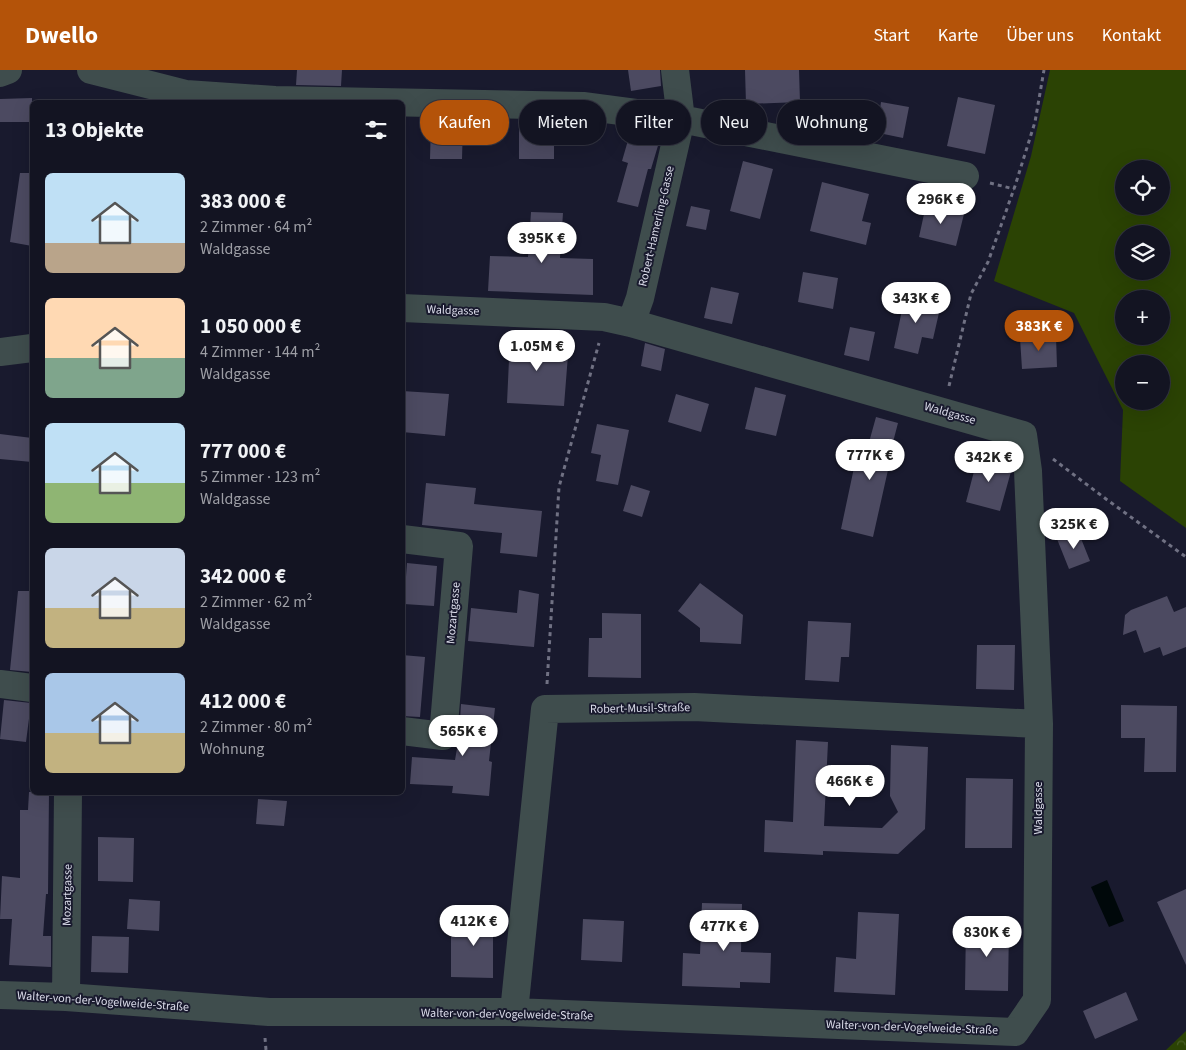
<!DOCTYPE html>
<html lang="de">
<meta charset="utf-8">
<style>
:root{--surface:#131422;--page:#20212f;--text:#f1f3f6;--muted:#9d9ea5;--line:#323340;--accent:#b45309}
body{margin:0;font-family:"Source Sans 3",sans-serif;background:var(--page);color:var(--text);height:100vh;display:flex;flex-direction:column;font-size:19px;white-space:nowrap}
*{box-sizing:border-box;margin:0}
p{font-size:16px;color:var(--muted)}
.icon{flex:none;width:28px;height:28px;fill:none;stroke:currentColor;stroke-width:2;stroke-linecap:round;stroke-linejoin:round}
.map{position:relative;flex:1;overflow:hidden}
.sheet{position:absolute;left:30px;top:30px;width:375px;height:695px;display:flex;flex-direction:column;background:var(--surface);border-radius:8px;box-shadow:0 5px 20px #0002,0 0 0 1px var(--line)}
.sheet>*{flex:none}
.top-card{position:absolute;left:420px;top:30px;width:475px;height:45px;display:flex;gap:10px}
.controls{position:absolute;left:1115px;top:90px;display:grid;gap:10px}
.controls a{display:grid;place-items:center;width:55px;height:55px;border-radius:50%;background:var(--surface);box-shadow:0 5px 20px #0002,0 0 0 1px var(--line);font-size:25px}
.price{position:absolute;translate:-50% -42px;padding:0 11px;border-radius:18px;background:#fff;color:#222;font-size:16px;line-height:32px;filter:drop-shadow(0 1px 2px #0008)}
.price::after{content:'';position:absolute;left:50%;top:30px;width:15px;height:11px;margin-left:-8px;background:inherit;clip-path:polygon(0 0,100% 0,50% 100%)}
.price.on{background:var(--accent);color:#fff}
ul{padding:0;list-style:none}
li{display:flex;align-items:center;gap:15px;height:125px;padding:0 15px}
li span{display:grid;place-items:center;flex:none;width:140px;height:100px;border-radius:8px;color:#555}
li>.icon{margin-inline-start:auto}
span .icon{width:60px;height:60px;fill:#fffc;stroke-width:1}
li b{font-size:21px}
h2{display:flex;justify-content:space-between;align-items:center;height:60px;padding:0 15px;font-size:21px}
.tag{padding:0 18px;border-radius:22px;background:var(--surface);box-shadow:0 5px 20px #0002,0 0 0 1px var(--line);font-size:18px;line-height:45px}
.tag.on{background:var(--accent);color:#fff}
header{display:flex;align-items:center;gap:30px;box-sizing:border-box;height:70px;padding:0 25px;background:var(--accent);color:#fff}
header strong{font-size:24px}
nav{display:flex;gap:28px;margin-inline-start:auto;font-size:18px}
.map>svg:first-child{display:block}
.green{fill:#2b4304;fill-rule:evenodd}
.forest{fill:url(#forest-crowns)}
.water{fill:#00080a}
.building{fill:#4c4a61}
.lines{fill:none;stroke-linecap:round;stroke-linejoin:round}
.path{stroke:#707183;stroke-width:3;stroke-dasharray:4 4;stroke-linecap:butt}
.minor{stroke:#3f4d4d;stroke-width:28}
.labels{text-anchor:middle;stroke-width:4;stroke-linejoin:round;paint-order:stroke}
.street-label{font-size:12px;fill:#dcddeb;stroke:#191a2e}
</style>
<header>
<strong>Dwello</strong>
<nav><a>Start</a><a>Karte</a><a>Über uns</a><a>Kontakt</a></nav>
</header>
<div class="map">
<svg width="1186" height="980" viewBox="0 0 1186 980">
<defs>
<pattern id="forest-crowns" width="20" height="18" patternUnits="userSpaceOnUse" patternTransform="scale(1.25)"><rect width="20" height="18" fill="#2b4304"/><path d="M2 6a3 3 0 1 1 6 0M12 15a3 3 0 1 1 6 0" fill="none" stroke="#495e29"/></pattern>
</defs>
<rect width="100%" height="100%" fill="#191a2e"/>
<path class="green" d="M1050,0H1186V458L1120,411L1123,340L1074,243L994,211L1031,86ZM1124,99H1161V136H1124ZM1124,164H1161V201H1124ZM1124,229H1161V266H1124ZM1124,294H1161V331H1124Z"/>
<path class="forest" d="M1186,961V980H1166Z"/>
<path class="water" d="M1107,810L1124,851L1109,857L1091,817Z"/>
<path class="building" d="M297,0H342L341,16L296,15Z
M628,0H660L661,16L631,21Z
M745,0H799L800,32L746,34Z
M958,27L995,35L985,84L947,76Z
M32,28V52H0V29Z
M881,32L909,37L903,68L869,61L868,70L847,66L852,35L880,39Z
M431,52L463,53L462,89H430Z
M519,55H554V89H519Z
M631,60L660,69L651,99H648L638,137L617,132L628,93L622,91Z
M743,91L773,99L760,149L730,141Z
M20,103H32V176L10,172Z
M822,112L869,124L862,151L871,153L866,175L810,161Z
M926,135L964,144L956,176L919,167Z
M691,136L710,140L706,160L686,156Z
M531,142L563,143L560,188L593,189V225L488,221L490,186L528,187Z
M803,202L838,208L833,239L798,232Z
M711,217L739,223L732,254L704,248Z
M905,226L941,234L933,269L922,267L918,284L894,278Z
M850,257L875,262L869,291L844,285Z
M1056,266L1057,297L1022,299L1020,268Z
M510,268L569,272L564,336L507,333Z
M645,273L665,279L661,301L641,296Z
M755,317L786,325L776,366L745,359Z
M402,321L449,324L445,366L402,362Z
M676,324L709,334L701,362L668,352Z
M876,347L898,353L886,399L888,400L873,467L841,459L855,393L863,394Z
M597,354L629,360L618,415L596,411L601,385L591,383Z
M0,364L32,368V392L0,389Z
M978,386L1011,394L1012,398L1000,441L966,432Z
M426,413L476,418L474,434L542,441L537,487L500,483L502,463L422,455Z
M631,415L650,421L642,447L623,441Z
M1078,461L1090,491L1069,499L1057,469Z
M407,493L437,496L434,536L404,534Z
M700,513L743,545L741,574L700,572V558L678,541Z
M519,520L539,524L534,577L468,571L471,538L517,543Z
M18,521H32V602L10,600Z
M1167,526L1174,542L1186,537V577L1163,586L1160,577L1144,583L1136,560L1123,565L1125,545L1131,540Z
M602,543L641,544V608L588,607L589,568H602Z
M808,551L851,553L849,587H841L839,612L805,610Z
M977,575H1015L1014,620L976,619Z
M402,585L425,587L420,647L402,646Z
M4,630L31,633L26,672L0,669Z
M461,634L495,638L489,691L492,692L489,726L452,723L453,716L410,714L412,687L455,690L459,667Z
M1121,635L1177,636L1176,702H1144L1145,668H1121Z
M796,670L828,672L824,756L882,758L898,742L890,726L891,675L928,677L925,759L898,784L823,781V785L764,782L765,750L793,752Z
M966,708L1013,709L1012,778H965Z
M29,722H49L48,824H46L43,866H51V897L9,895L12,849H0L2,806L20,808V740H28Z
M258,729L287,731L284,756L256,754Z
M98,767L134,768L133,812L98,811Z
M1186,819V895L1157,832Z
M129,829L160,831L159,861L127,859Z
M702,833L742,834L741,882L771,883L770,913L740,912V918L682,916L683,883L700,884Z
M858,842L899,844L895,925L834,922L836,887L856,889Z
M462,843H493V908L451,907V867H462Z
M583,849L624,851L622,892L581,890Z
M966,854L1009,855L1008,921L965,920Z
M92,866L129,867L128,903L91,902Z
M1126,922L1138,950L1095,969L1083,941Z"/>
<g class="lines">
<path class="path" d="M990,113L1014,119
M949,316L971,224L988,192L1015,116L1035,52L1044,0
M1053,389L1106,429L1186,487
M547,614L559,417L599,273
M265,968L266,980"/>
<path class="minor" d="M91,0L186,24L275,30L583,36L681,49L965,106
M0,3L8,0
M631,253L640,228L681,49L675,0
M0,282L32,278
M402,469L459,476L443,666L402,661
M0,614L32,618
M0,925L66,927L269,942H514L1015,962L1037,930L1039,654L1028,401L1023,365L631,253L604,247L402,238
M66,927L68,722
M514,942L545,639L694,637L1039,654"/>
</g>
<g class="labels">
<g class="street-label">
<text transform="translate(656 156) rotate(-77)" y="4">Robert-Hamerling-Gasse</text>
<text transform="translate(453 240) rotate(2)" y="4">Waldgasse</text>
<text transform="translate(950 343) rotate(16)" y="4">Waldgasse</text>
<text transform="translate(453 543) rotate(-85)" y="4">Mozartgasse</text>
<text transform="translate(640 638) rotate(-1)" y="4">Robert-Musil-Straße</text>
<text transform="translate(1038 738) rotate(-90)" y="4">Waldgasse</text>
<text transform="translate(67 825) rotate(-89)" y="4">Mozartgasse</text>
<text transform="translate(103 931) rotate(4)" y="4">Walter-von-der-Vogelweide-Straße</text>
<text transform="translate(507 944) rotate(1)" y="4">Walter-von-der-Vogelweide-Straße</text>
<text transform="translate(912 957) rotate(2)" y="4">Walter-von-der-Vogelweide-Straße</text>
</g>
</g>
</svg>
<div class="controls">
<a><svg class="icon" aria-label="locate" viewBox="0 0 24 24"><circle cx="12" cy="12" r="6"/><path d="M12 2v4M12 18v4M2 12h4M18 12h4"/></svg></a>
<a><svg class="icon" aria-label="layers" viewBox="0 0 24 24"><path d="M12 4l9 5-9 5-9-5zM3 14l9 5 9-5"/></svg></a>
<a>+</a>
<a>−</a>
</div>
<b class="price" style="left:941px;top:155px">296K €</b>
<b class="price" style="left:542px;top:194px">395K €</b>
<b class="price" style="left:916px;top:254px">343K €</b>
<b class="price on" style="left:1039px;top:282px">383K €</b>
<b class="price" style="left:537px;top:302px">1.05M €</b>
<b class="price" style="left:870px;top:411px">777K €</b>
<b class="price" style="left:989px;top:413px">342K €</b>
<b class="price" style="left:1074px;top:480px">325K €</b>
<b class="price" style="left:463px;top:687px">565K €</b>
<b class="price" style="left:850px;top:737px">466K €</b>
<b class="price" style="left:474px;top:877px">412K €</b>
<b class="price" style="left:724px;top:882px">477K €</b>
<b class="price" style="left:987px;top:888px">830K €</b>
<div class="top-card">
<a class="tag on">Kaufen</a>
<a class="tag">Mieten</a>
<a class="tag">Filter</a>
<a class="tag">Neu</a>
<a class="tag">Wohnung</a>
</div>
<section class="sheet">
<h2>13 Objekte<svg class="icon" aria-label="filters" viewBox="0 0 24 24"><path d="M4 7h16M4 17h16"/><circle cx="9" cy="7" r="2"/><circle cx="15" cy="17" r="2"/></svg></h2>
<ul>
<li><span style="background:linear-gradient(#bfe0f5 70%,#b9a48a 0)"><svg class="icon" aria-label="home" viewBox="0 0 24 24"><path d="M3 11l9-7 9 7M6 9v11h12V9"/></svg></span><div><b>383 000 €</b><p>2 Zimmer · 64 m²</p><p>Waldgasse</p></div></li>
<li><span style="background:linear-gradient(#ffd9b3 60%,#7fa58c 0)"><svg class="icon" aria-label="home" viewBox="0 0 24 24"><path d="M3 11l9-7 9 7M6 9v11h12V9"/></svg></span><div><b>1 050 000 €</b><p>4 Zimmer · 144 m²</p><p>Waldgasse</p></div></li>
<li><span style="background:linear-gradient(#bfe0f5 60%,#8fb573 0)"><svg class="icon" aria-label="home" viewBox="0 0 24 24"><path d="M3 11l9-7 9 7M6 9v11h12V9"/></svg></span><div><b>777 000 €</b><p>5 Zimmer · 123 m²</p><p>Waldgasse</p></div></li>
<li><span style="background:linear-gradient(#c9d6e8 60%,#c2b280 0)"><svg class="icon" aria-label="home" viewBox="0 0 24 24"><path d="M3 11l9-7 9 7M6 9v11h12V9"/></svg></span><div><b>342 000 €</b><p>2 Zimmer · 62 m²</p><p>Waldgasse</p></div></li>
<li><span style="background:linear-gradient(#a9c7e8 60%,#c2b280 0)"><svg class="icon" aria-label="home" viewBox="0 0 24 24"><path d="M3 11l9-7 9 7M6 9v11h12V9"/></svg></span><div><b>412 000 €</b><p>2 Zimmer · 80 m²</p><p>Wohnung</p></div></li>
</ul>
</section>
</div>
